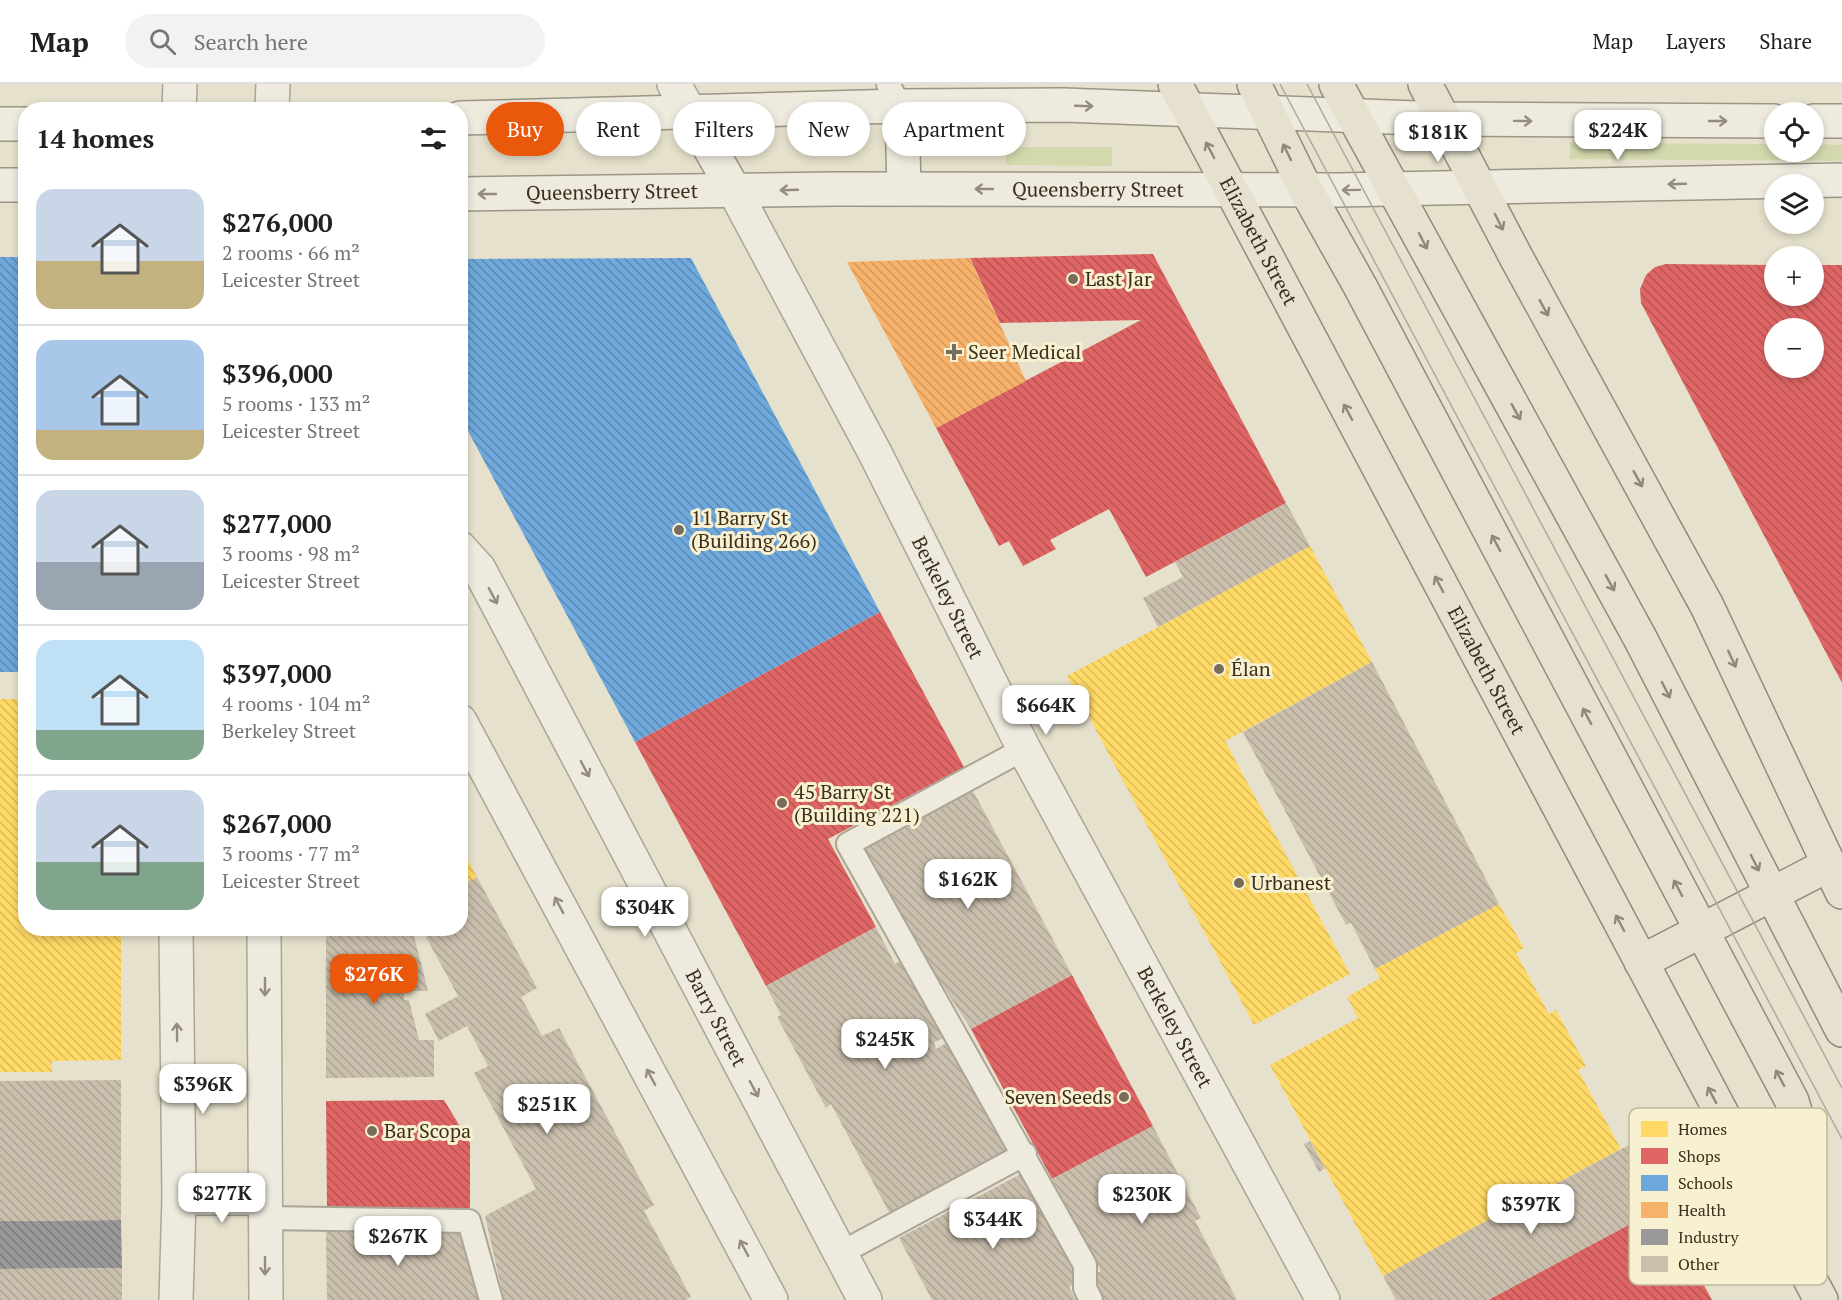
<!DOCTYPE html>
<meta charset="utf-8">
<style>
:root{--surface:#fff;--page:#f2f2f2;--text:#202124;--muted:#757577;--line:#e0e0e0;--accent:#ea580c}
body{margin:0;font-family:"PT Serif",serif;background:var(--page);color:var(--text);height:100vh;display:flex;flex-direction:column;font-size:22px;white-space:nowrap}
*{box-sizing:border-box;margin:0}
p{font-size:20px;color:var(--muted)}
.icon{flex:none;width:33px;height:33px;fill:none;stroke:currentColor;stroke-width:2;stroke-linecap:round;stroke-linejoin:round}
.map{position:relative;flex:1;overflow:hidden}
.drawer{position:absolute;left:18px;top:18px;width:450px;height:834px;display:flex;flex-direction:column;background:var(--surface);border-radius:24px;box-shadow:0 3px 9px #0003}
.drawer>*{flex:none}
.banner{position:absolute;left:486px;top:18px;width:570px;height:54px;display:flex;gap:12px}
.tools{position:absolute;left:1764px;top:18px;display:grid;gap:12px}
.tools a{display:grid;place-items:center;width:60px;height:60px;border-radius:50%;background:var(--surface);box-shadow:0 3px 9px #0003;font-size:30px}
.price{position:absolute;translate:-50% -51px;padding:0 14px;border-radius:12px;background:#fff;color:#222;font-size:20px;line-height:39px;filter:drop-shadow(0 2px 3px #0008)}
.price::after{content:'';position:absolute;left:50%;top:36px;width:18px;height:14px;margin-left:-9px;background:inherit;clip-path:polygon(0 0,100% 0,50% 100%)}
.price.selected{background:var(--accent);color:#fff}
ul{padding:0;list-style:none}
li{display:flex;align-items:center;gap:18px;height:150px;padding:0 18px}
li+li{border-top:2px solid var(--line)}
li span{display:grid;place-items:center;flex:none;width:168px;height:120px;border-radius:18px;color:#555}
li>.icon{margin-inline-start:auto}
span .icon{width:72px;height:72px;fill:#fffc;stroke-width:1}
li b{font-size:26px}
h2{display:flex;justify-content:space-between;align-items:center;height:72px;padding:0 18px;font-size:26px}
.tag{padding:0 21px;border-radius:27px;background:var(--surface);box-shadow:0 3px 9px #0003;font-size:21px;line-height:54px}
.tag.selected{background:var(--accent);color:#fff}
header{display:flex;align-items:center;gap:36px;box-sizing:border-box;height:84px;padding:0 30px;background:var(--surface);border-bottom:2px solid var(--line)}
header strong{font-size:28px}
nav{display:flex;gap:33px;margin-inline-start:auto;font-size:21px}
.search{width:420px;height:54px;background:var(--page);display:flex;align-items:center;gap:15px;box-sizing:border-box;padding:0 21px;border-radius:33px;color:var(--muted);font-size:22px}
.map>svg:first-child{display:block}
.grass{fill:#d3d8ad}
.homes{fill:url(#homes-back-hatch)}
.shops{fill:url(#shops-back-hatch);fill-rule:evenodd}
.schools{fill:url(#schools-back-hatch)}
.health{fill:url(#health-back-hatch)}
.industry{fill:url(#industry-back-hatch)}
.building{fill:url(#building-back-hatch)}
.lines{fill:none;stroke-linecap:round;stroke-linejoin:round}
.service-casing{stroke:#aba596;stroke-width:26}
.minor-casing{stroke:#aba596;stroke-width:36}
.secondary-casing{stroke:#9b9585;stroke-width:36}
.primary-casing{stroke:#918b7c;stroke-width:36}
.service{stroke:#eeeade;stroke-width:22}
.minor{stroke:#eeeade;stroke-width:33}
.secondary{stroke:#eeeade;stroke-width:33}
.primary{stroke:#e6e1cf;stroke-width:33}
.tram{stroke:#ada99e;stroke-width:1.5}
.oneway{stroke:#948c7d}
.oneway2{stroke:#908876}
.poi-dot{fill:#776d5a;stroke:#f8f1d1;stroke-width:2}
.labels{text-anchor:middle;stroke-width:6;stroke-linejoin:round;paint-order:stroke}
.street-label{font-size:20px;fill:#3b2e1c;stroke:#f8f1d1}
.poi-label{font-size:20px;fill:#3b2e1c;stroke:#f8f1d1;text-anchor:start}
.key{fill:#f8f1d1;stroke:#bfb69b;stroke-width:1.5}
.key-label{font-size:16px;fill:#3b2e1c}
</style>
<header>
<strong>Map</strong>
<div class="search"><svg class="icon" aria-label="search" viewBox="0 0 24 24"><circle cx="10" cy="10" r="6"/><path d="M15 15l6 6"/></svg>Search here</div>
<nav><a>Map</a><a>Layers</a><a>Share</a></nav>
</header>
<div class="map">
<svg width="1842" height="1216" viewBox="0 0 1842 1216">
<defs>
<pattern id="homes-back-hatch" width="6" height="6" patternUnits="userSpaceOnUse" patternTransform="scale(1.5)"><rect width="6" height="6" fill="#ffd966"/><path d="M-1 5l2 2M0 0l6 6M5-1l2 2" fill="none" stroke="#dbbb58"/></pattern>
<pattern id="shops-back-hatch" width="6" height="6" patternUnits="userSpaceOnUse" patternTransform="scale(1.5)"><rect width="6" height="6" fill="#e06666"/><path d="M-1 5l2 2M0 0l6 6M5-1l2 2" fill="none" stroke="#b75453"/></pattern>
<pattern id="schools-back-hatch" width="6" height="6" patternUnits="userSpaceOnUse" patternTransform="scale(1.5)"><rect width="6" height="6" fill="#6fa8dc"/><path d="M-1 5l2 2M0 0l6 6M5-1l2 2" fill="none" stroke="#5c89b2"/></pattern>
<pattern id="health-back-hatch" width="6" height="6" patternUnits="userSpaceOnUse" patternTransform="scale(1.5)"><rect width="6" height="6" fill="#f6b26b"/><path d="M-1 5l2 2M0 0l6 6M5-1l2 2" fill="none" stroke="#d4995c"/></pattern>
<pattern id="industry-back-hatch" width="6" height="6" patternUnits="userSpaceOnUse" patternTransform="scale(1.5)"><rect width="6" height="6" fill="#999"/><path d="M-1 5l2 2M0 0l6 6M5-1l2 2" fill="none" stroke="#7e7d7c"/></pattern>
<pattern id="building-back-hatch" width="6" height="6" patternUnits="userSpaceOnUse" patternTransform="scale(1.5)"><rect width="6" height="6" fill="#cabfad"/><path d="M-1 5l2 2M0 0l6 6M5-1l2 2" fill="none" stroke="#aea494"/></pattern>
</defs>
<rect width="100%" height="100%" fill="#e6e1cc"/>
<path class="grass" d="M1570,59L1774,60V68H1814V60L1842,61V77L1570,75Z
M1006,63H1112V82L1006,81Z"/>
<path class="homes" d="M1310,462L1372,578L1225,657L1350,890L1254,941L1067,592Z
M0,615H26V844H121V976L52,977V988H0Z
M460,761L477,793L460,802Z
M1499,820L1524,864L1516,869L1549,930L1556,926L1586,982L1578,986L1621,1065L1383,1192L1270,981L1358,934L1347,913L1380,894L1375,885Z"/>
<path class="shops" d="M1153,170L1286,419L1146,493L1109,425L1050,456L1056,465L1023,482L1009,457L999,462L936,344L1141,236L1000,239L970,174Z
M1666,180L1774,181V212H1814V181H1842V599L1641,219L1640,205L1646,191L1655,183ZM1774,244H1814V284H1774Z
M880,528L964,683L828,755L876,843L766,902L635,658Z
M1072,891L1153,1042L1052,1095L971,945Z
M444,1016L470,1059V1125H327L326,1017Z
M1662,1123L1712,1216H1488Z"/>
<path class="schools" d="M0,173H26V588H0Z
M691,174L880,528L635,658L460,332V175Z"/>
<path class="health" d="M970,174L1026,297L936,344L847,178Z"/>
<path class="industry" d="M121,1136L122,1184L0,1185V1137Z"/>
<path class="building" d="M1286,419L1310,462L1158,543L1143,514L1183,493L1175,478Z
M1372,578L1499,820L1375,885L1351,839L1346,841L1243,648Z
M972,705L1072,891L971,945L913,856L863,764Z
M477,793L537,904L521,913L542,952L559,944L654,1121L644,1127L691,1213L686,1216H504L485,1132L536,1105L474,989L488,982L467,942L439,957L425,930L458,912L421,844H460V802Z
M876,843L895,880L904,875L945,953L934,959L936,965L948,958L1007,1067L890,1130L831,1020L826,1024L777,933L781,931L766,902Z
M326,844H412L428,907H404V916H409L419,956H434V993L326,994Z
M121,996V1136L0,1137V997Z
M1153,1042L1201,1134L1195,1137L1237,1216H1103L1091,1193L1101,1187L1052,1095Z
M1310,1057L1325,1084L1319,1088L1304,1060Z
M1629,1061L1662,1123L1488,1216H1396L1383,1192Z
M1023,1089L1080,1197L1069,1203L1076,1216H932L899,1154Z
M458,1147L479,1216H327L326,1148Z
M122,1184V1216H0V1185Z"/>
<g class="lines">
<defs>
<path id="service" d="M888,0L900,22
M1024,665L848,760L1085,1181V1204L1091,1216
M265,1134L469,1137L491,1216
M841,1169L1025,1070"/>
<g id="minor">
<path d="M674,0L690,29"/>
<path d="M179,26L180,0"/>
<path d="M272,26L273,0"/>
<path id="s1" d="M735,108L875,369L1024,665L1323,1216"/>
<path id="s2" d="M460,464L479,485L865,1216"/>
<path d="M460,637L771,1216"/>
<path d="M176,844L179,1114L176,1216"/>
<path d="M264,844L266,1216"/>
<path d="M179,1114H265"/>
</g>
<g id="secondary">
<path d="M900,22L902,27L904,105"/>
<path d="M690,29L735,108"/>
<path d="M460,34L900,22L1064,21L1443,35L1774,37"/>
<path d="M1814,37H1842"/>
<path d="M0,40H26"/>
<path d="M0,101H26"/>
<path id="s3" d="M460,110L833,105L1338,106L1842,96"/>
</g>
<g id="primary">
<path id="s4" d="M1175,0L1821,1216"/>
<path d="M1254,0L1306,106L1360,202L1792,1017C1811,1073 1785,1110 1795,1160"/>
<path d="M1336,0L1640,554L1842,946"/>
<path d="M1425,0L1516,173L1707,522L1842,808"/>
<path d="M1641,878L1828,781"/>
</g>
</defs>
<use href="#service" class="service-casing"/>
<use href="#minor" class="minor-casing"/>
<use href="#secondary" class="secondary-casing"/>
<use href="#primary" class="primary-casing"/>
<use href="#service" class="service"/>
<use href="#minor" class="minor"/>
<use href="#secondary" class="secondary"/>
<use href="#primary" class="primary"/>
<path class="tram" d="M1280,0L1842,1055
M1307,0L1842,1004"/>
</g>
<defs><path id="oneway-shaft" d="M-6 0H5M1.5-3L5.5 0L1.5 3" fill="none" stroke-width="1.6" stroke-linecap="round" stroke-linejoin="round" transform="scale(1.5)"/></defs>
<g class="oneway">
<use href="#oneway-shaft" transform="translate(1084 22) rotate(2)"/>
<use href="#oneway-shaft" transform="translate(1523 37) rotate(1)"/>
<use href="#oneway-shaft" transform="translate(1718 37)"/>
<use href="#oneway-shaft" transform="translate(1677 100) rotate(178)"/>
<use href="#oneway-shaft" transform="translate(984 105) rotate(-180)"/>
<use href="#oneway-shaft" transform="translate(789 106) rotate(178)"/>
<use href="#oneway-shaft" transform="translate(1351 106) rotate(179)"/>
<use href="#oneway-shaft" transform="translate(487 110) rotate(180)"/>
<use href="#oneway-shaft" transform="translate(493 512) rotate(62)"/>
<use href="#oneway-shaft" transform="translate(585 685) rotate(62)"/>
<use href="#oneway-shaft" transform="translate(559 821) rotate(-118)"/>
<use href="#oneway-shaft" transform="translate(265 903) rotate(90)"/>
<use href="#oneway-shaft" transform="translate(177 948) rotate(-91)"/>
<use href="#oneway-shaft" transform="translate(651 993) rotate(-118)"/>
<use href="#oneway-shaft" transform="translate(754 1005) rotate(62)"/>
<use href="#oneway-shaft" transform="translate(744 1164) rotate(-118)"/>
<use href="#oneway-shaft" transform="translate(265 1182) rotate(90)"/>
</g>
<g class="oneway2">
<use href="#oneway-shaft" transform="translate(1210 66) rotate(-118)"/>
<use href="#oneway-shaft" transform="translate(1287 68) rotate(-116)"/>
<use href="#oneway-shaft" transform="translate(1499 138) rotate(63)"/>
<use href="#oneway-shaft" transform="translate(1423 157) rotate(63)"/>
<use href="#oneway-shaft" transform="translate(1544 224) rotate(61)"/>
<use href="#oneway-shaft" transform="translate(1348 328) rotate(-118)"/>
<use href="#oneway-shaft" transform="translate(1516 328) rotate(61)"/>
<use href="#oneway-shaft" transform="translate(1638 395) rotate(61)"/>
<use href="#oneway-shaft" transform="translate(1496 459) rotate(-118)"/>
<use href="#oneway-shaft" transform="translate(1610 499) rotate(61)"/>
<use href="#oneway-shaft" transform="translate(1439 500) rotate(-118)"/>
<use href="#oneway-shaft" transform="translate(1732 575) rotate(65)"/>
<use href="#oneway-shaft" transform="translate(1666 606) rotate(63)"/>
<use href="#oneway-shaft" transform="translate(1587 632) rotate(-118)"/>
<use href="#oneway-shaft" transform="translate(1755 779) rotate(63)"/>
<use href="#oneway-shaft" transform="translate(1678 804) rotate(-118)"/>
<use href="#oneway-shaft" transform="translate(1620 839) rotate(-118)"/>
<use href="#oneway-shaft" transform="translate(1780 994) rotate(-118)"/>
<use href="#oneway-shaft" transform="translate(1712 1011) rotate(-118)"/>
</g>
<g class="poi-dot">
<circle cx="1073" cy="195" r="6"/>
<path d="M951 259h6v6h6v6h-6v6h-6v-6h-6v-6h6z"/>
<circle cx="679" cy="446" r="6"/>
<circle cx="1219" cy="585" r="6"/>
<circle cx="782" cy="719" r="6"/>
<circle cx="1239" cy="799" r="6"/>
<circle cx="1124" cy="1013" r="6"/>
<circle cx="372" cy="1047" r="6"/>
</g>
<g class="labels">
<g class="street-label">
<text dy="7" stroke="none"><textPath href="#s3" startOffset="638">Queensberry Street</textPath></text>
<text dy="7" stroke="none"><textPath href="#s3" startOffset="152">Queensberry Street</textPath></text>
<text dy="7" stroke="none"><textPath href="#s4" startOffset="178">Elizabeth Street</textPath></text>
<text dy="7" stroke="none"><textPath href="#s1" startOffset="458">Berkeley Street</textPath></text>
<text dy="7" stroke="none"><textPath href="#s4" startOffset="664">Elizabeth Street</textPath></text>
<text dy="7" stroke="none"><textPath href="#s2" startOffset="536">Barry Street</textPath></text>
<text dy="7" stroke="none"><textPath href="#s1" startOffset="944">Berkeley Street</textPath></text>
</g>
<g class="poi-label">
<text x="1085" y="202">Last Jar</text>
<text x="968" y="275">Seer Medical</text>
<text x="691" y="441">11 Barry St<tspan x="691" dy="23">(Building 266)</tspan></text>
<text x="1231" y="592">Élan</text>
<text x="794" y="715">45 Barry St<tspan x="794" dy="23">(Building 221)</tspan></text>
<text x="1251" y="806">Urbanest</text>
<text x="1112" y="1020" text-anchor="end">Seven Seeds</text>
<text x="384" y="1054">Bar Scopa</text>
</g>
</g>
<rect x="1629" y="1024" width="198" height="177" rx="9" class="key"/>
<rect x="1641" y="1037" width="27" height="16" fill="#ffd966"/>
<rect x="1641" y="1064" width="27" height="16" fill="#e06666"/>
<rect x="1641" y="1091" width="27" height="16" fill="#6fa8dc"/>
<rect x="1641" y="1118" width="27" height="16" fill="#f6b26b"/>
<rect x="1641" y="1145" width="27" height="16" fill="#999"/>
<rect x="1641" y="1172" width="27" height="16" fill="#cabfad"/>
<g class="key-label">
<text x="1678" y="1051">Homes</text>
<text x="1678" y="1078">Shops</text>
<text x="1678" y="1105">Schools</text>
<text x="1678" y="1132">Health</text>
<text x="1678" y="1159">Industry</text>
<text x="1678" y="1186">Other</text>
</g>
</svg>
<div class="tools">
<a><svg class="icon" aria-label="locate" viewBox="0 0 24 24"><circle cx="12" cy="12" r="6"/><path d="M12 2v4M12 18v4M2 12h4M18 12h4"/></svg></a>
<a><svg class="icon" aria-label="layers" viewBox="0 0 24 24"><path d="M12 4l9 5-9 5-9-5zM3 14l9 5 9-5"/></svg></a>
<a>+</a>
<a>−</a>
</div>
<b class="price" style="left:1618px;top:77px">$224K</b>
<b class="price" style="left:1438px;top:79px">$181K</b>
<b class="price" style="left:1046px;top:652px">$664K</b>
<b class="price" style="left:968px;top:826px">$162K</b>
<b class="price" style="left:645px;top:854px">$304K</b>
<b class="price selected" style="left:374px;top:921px">$276K</b>
<b class="price" style="left:885px;top:986px">$245K</b>
<b class="price" style="left:203px;top:1031px">$396K</b>
<b class="price" style="left:547px;top:1051px">$251K</b>
<b class="price" style="left:222px;top:1140px">$277K</b>
<b class="price" style="left:1142px;top:1141px">$230K</b>
<b class="price" style="left:1531px;top:1151px">$397K</b>
<b class="price" style="left:993px;top:1166px">$344K</b>
<b class="price" style="left:398px;top:1183px">$267K</b>
<div class="banner">
<a class="tag selected">Buy</a>
<a class="tag">Rent</a>
<a class="tag">Filters</a>
<a class="tag">New</a>
<a class="tag">Apartment</a>
</div>
<section class="drawer">
<h2>14 homes<svg class="icon" aria-label="filters" viewBox="0 0 24 24"><path d="M4 7h16M4 17h16"/><circle cx="9" cy="7" r="2"/><circle cx="15" cy="17" r="2"/></svg></h2>
<ul>
<li><span style="background:linear-gradient(#c9d6e8 60%,#c2b280 0)"><svg class="icon" aria-label="home" viewBox="0 0 24 24"><path d="M3 11l9-7 9 7M6 9v11h12V9"/></svg></span><div><b>$276,000</b><p>2 rooms · 66 m²</p><p>Leicester Street</p></div></li>
<li><span style="background:linear-gradient(#a9c7e8 75%,#c2b280 0)"><svg class="icon" aria-label="home" viewBox="0 0 24 24"><path d="M3 11l9-7 9 7M6 9v11h12V9"/></svg></span><div><b>$396,000</b><p>5 rooms · 133 m²</p><p>Leicester Street</p></div></li>
<li><span style="background:linear-gradient(#c9d6e8 60%,#9aa5b1 0)"><svg class="icon" aria-label="home" viewBox="0 0 24 24"><path d="M3 11l9-7 9 7M6 9v11h12V9"/></svg></span><div><b>$277,000</b><p>3 rooms · 98 m²</p><p>Leicester Street</p></div></li>
<li><span style="background:linear-gradient(#bfe0f5 75%,#7fa58c 0)"><svg class="icon" aria-label="home" viewBox="0 0 24 24"><path d="M3 11l9-7 9 7M6 9v11h12V9"/></svg></span><div><b>$397,000</b><p>4 rooms · 104 m²</p><p>Berkeley Street</p></div></li>
<li><span style="background:linear-gradient(#c9d6e8 60%,#7fa58c 0)"><svg class="icon" aria-label="home" viewBox="0 0 24 24"><path d="M3 11l9-7 9 7M6 9v11h12V9"/></svg></span><div><b>$267,000</b><p>3 rooms · 77 m²</p><p>Leicester Street</p></div></li>
</ul>
</section>
</div>
